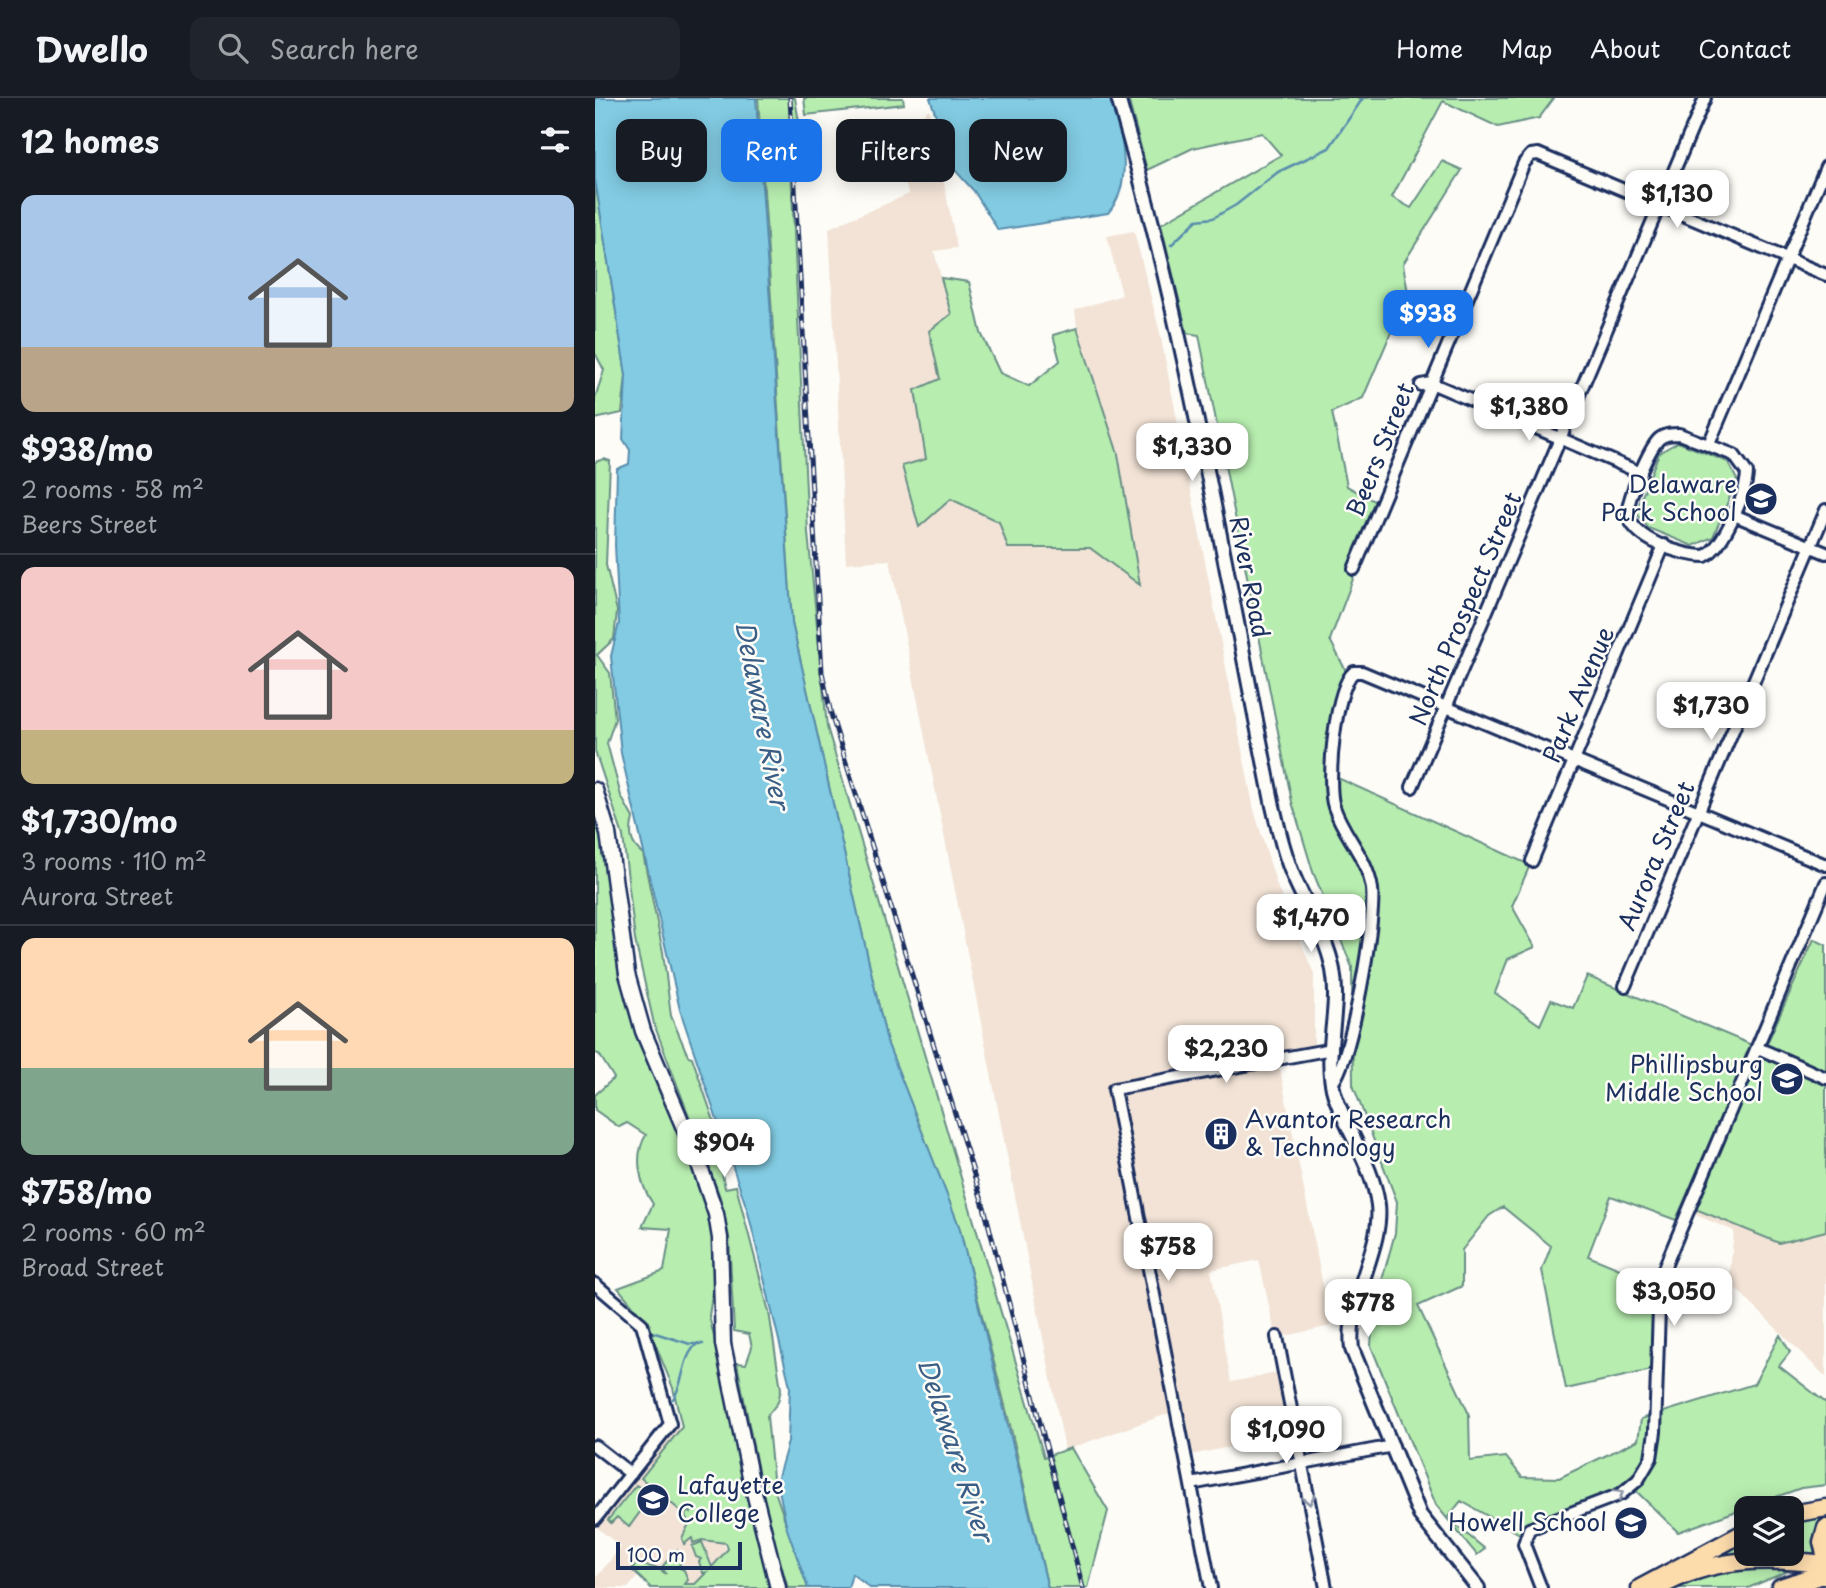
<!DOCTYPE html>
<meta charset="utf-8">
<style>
:root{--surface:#171b24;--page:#20242c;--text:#f1f3f6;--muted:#9ea1a6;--line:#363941;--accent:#1a73e8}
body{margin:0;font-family:"Playpen Sans",sans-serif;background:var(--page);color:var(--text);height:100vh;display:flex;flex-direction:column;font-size:26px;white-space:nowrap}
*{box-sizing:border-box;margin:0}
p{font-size:23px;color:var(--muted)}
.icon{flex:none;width:38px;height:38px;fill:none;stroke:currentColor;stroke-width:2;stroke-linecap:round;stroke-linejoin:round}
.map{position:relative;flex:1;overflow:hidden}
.sheet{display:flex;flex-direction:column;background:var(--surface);width:595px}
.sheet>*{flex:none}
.hud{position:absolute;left:21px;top:21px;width:665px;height:63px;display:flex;gap:14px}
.fabs{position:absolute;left:1139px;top:1398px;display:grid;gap:14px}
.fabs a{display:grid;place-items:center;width:70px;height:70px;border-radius:14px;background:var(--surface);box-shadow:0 4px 18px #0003;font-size:35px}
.scale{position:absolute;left:21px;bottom:18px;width:126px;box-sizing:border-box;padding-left:7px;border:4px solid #1b2f5e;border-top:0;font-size:19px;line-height:24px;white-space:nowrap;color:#1b2f5e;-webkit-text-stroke:5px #fdfcf7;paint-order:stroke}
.price{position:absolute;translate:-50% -60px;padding:0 16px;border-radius:14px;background:#fff;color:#222;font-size:23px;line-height:46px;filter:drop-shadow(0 2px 4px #0008)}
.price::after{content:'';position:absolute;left:50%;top:42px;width:21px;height:16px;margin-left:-10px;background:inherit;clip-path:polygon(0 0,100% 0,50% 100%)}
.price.selected{background:var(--accent);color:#fff}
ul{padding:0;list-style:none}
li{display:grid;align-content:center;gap:14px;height:371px;padding:0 21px}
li+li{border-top:2px solid var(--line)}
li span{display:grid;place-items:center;height:217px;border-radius:14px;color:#555}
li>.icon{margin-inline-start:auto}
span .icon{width:126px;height:126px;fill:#fffc;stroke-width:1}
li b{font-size:30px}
h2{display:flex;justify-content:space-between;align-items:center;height:84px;padding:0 21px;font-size:30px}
.tag{padding:0 24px;border-radius:14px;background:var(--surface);box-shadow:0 4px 18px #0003;font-size:24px;line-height:63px}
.tag.selected{background:var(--accent);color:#fff}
header{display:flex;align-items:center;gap:42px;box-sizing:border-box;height:98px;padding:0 35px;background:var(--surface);border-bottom:2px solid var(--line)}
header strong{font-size:33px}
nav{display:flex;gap:38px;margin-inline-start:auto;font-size:24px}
.search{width:490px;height:63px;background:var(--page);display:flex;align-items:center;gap:18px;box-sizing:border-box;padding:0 24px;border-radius:14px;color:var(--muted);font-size:26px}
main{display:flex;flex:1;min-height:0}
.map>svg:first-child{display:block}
.built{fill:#f2e3d6}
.green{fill:#b7edaf;stroke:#698e86;stroke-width:2}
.water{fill:#82cbe2;stroke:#598dad;stroke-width:2}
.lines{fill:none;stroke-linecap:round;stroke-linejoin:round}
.stream{stroke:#598dad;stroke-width:2.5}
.minor-casing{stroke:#1b2f5e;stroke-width:16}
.tertiary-casing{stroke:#1b2f5e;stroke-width:18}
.secondary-casing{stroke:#1b2f5e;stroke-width:19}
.primary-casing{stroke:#1b2f5e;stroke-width:21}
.trunk-casing{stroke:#1b2f5e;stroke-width:23}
.minor{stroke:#fdfcf7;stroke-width:10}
.tertiary{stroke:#fdfcf7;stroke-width:12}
.secondary{stroke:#fdfcf7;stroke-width:14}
.primary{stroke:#fddcac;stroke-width:16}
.trunk{stroke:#fddcac;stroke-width:18}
.rail-casing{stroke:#1b2f5e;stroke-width:5}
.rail{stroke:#fdfcf7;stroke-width:2.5;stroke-dasharray:8;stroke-linecap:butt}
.oneway{stroke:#8c96aa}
.labels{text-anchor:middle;stroke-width:5;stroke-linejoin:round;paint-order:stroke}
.street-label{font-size:24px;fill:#1b2f5e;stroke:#fdfcf7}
.poi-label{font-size:24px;fill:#1b2f5e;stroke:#fdfcf7;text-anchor:end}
.water-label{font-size:26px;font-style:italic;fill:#3a5e86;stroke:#fdfcf7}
</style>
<header>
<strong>Dwello</strong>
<div class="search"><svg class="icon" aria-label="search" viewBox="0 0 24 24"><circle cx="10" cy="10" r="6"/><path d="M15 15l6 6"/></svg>Search here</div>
<nav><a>Home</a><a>Map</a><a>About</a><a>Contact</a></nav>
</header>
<main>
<section class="sheet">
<h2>12 homes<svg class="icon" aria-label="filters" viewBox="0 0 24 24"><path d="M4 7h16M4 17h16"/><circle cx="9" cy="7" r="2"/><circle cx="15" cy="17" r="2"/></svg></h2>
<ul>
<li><span style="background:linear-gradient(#a9c7e8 70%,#b9a48a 0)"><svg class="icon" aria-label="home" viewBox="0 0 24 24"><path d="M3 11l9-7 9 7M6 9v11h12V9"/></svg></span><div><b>$938/mo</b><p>2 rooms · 58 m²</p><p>Beers Street</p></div></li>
<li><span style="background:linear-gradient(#f6c9c9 75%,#c2b280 0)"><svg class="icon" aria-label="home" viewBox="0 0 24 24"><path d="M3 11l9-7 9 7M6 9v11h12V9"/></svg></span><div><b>$1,730/mo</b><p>3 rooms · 110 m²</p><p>Aurora Street</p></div></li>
<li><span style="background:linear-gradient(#ffd9b3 60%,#7fa58c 0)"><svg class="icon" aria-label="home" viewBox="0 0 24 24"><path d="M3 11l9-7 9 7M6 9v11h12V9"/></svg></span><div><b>$758/mo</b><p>2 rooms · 60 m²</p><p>Broad Street</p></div></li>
</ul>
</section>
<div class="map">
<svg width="1231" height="1490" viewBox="0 0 1231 1490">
<rect width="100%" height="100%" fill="#fdfcf7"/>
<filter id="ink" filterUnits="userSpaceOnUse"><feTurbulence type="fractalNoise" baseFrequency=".0143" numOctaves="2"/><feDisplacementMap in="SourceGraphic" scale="14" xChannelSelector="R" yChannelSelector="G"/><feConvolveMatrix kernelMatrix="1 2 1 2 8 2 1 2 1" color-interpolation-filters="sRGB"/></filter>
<g filter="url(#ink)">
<path class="built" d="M334,11L362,150L339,153L356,216L334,233L345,281L320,292L331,361L324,428L356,401L404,424L413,450H495L544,487L523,356L482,230L480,212L527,197L512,138L539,133L565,235L659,712L682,788L719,876V958L684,966L736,1228L681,1240L664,1162L616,1172L636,1284L691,1273L702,1336L590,1358L581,1313L470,1352L295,462L251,465L234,130L314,96L294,47Z
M1214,839L1231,847V1279L1134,1184L1139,1133L1096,1115Z
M75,1326L88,1332L136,1465L130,1490H88L52,1467L33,1490H0V1481L26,1449L0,1428V1421Z"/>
<path class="green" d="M163,0H200L208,49L195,48L213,435L232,629L449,1359L476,1350L513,1413L493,1490H453L415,1327L364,1128L292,944L197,525Z
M209,0H308L309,6L211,17Z
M533,0H959L944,20L903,29L848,3L797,99L816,110L847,63L867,72L808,166L813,195L768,300L737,314L752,388L786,407L735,542L752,575L736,677L935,767L917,808L940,849L913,861L900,895L945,927L956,902L978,910L992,878L1157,947L1081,1122L1016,1098L993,1158L1054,1183L1057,1192V1272L971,1291L947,1172L956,1148L908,1109L894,1118L867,1152V1188L823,1208L874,1316L875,1363L911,1359L927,1379L964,1380L1043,1342L1046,1321L1159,1286L1185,1237L1195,1254L1184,1268L1231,1305V1387L1206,1390L1083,1434L1037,1389L930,1439L866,1403L852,1420L890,1451L882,1457L841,1407L776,1248L778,1215L800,1135L802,1104L758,987L757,869L718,774L697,704L604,237L592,235L566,126L686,57L667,35L598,50L552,72Z
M0,81L31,277L27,315L0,321V300L9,272L0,255Z
M346,180L374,184L386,235L405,275L434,288L465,263L458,237L482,230L523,356L545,487L495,450H413L404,424L356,401L324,429L307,368L331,361L320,292L345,281L334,233L356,216Z
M1083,344L1133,364L1142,382L1118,439L1098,448L1053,430L1041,414L1064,355Z
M9,361L15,363L11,467L22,513L19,541L2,557L15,575L20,621L12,645L26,698L38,720C34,736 35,746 48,756L68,854L76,918L93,958L97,959L133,1064L125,1067L130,1090L141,1088L174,1214L186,1291L183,1304L172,1318L179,1390L213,1490H193L171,1414L142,1265L151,1266L157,1249L154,1236L139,1233L134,1139L125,1099L59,926L40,842L28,738L0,653V364Z
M0,703L16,765L37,920L52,962L107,1081L117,1127L121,1170L114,1218L179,1490H56L37,1472L40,1466L63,1470L71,1476L67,1469L72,1463L77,1462L82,1453L86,1464L83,1469L89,1472L93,1482L90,1486H100L112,1474L108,1475L104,1464L106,1461L101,1459L97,1448L107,1444L117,1469L133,1451L131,1445L107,1442L98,1445L97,1440L89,1446L87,1440L94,1426L90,1417L93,1413L96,1415V1412L93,1410L88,1415L46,1380L87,1329L78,1290L51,1223L23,1190L69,1173L76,1131L47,1129L58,1106C45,1087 38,1058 51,1037L32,1025L24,1029L0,1012V997L19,980L4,956L0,955Z
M1219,841L1231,847V1133L1184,1145L1098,1110Z
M41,1387L67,1403L51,1406L34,1429L22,1419L16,1425L13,1422Z
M1231,1416L1225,1459L1106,1466L1151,1438L1152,1456H1197V1423Z
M1126,1469L1198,1471L1153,1490H1081Z"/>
<path class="water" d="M0,0H161L197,525L292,944L364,1128L453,1490H275L257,1476L253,1490H213L192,1431L182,1382L193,1344L195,1288L153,1114L85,912L26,655L16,558L24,525L20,447L22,371L34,366L35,352L28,341L31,277L0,81Z
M335,0H518C526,35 540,85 513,115L403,132L379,93L359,71Z"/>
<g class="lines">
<path class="stream" d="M576,147L602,122L618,120L641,107L683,74L734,50L768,0
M57,1234L95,1246H108
M78,1301C90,1284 86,1259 103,1245"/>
<defs>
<path id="minor" d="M826,287L836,285L1046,375
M1084,336L1139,357L1152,375C1151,396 1129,448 1110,458C1087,458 1038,442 1033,416C1031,403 1054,351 1064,341C1070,336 1077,336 1084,336Z
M1114,346L1231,69
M1139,417L1231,455
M759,471L929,65L936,57L943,56L1231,177
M817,689L1110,0
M937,763L1069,447
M1030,888L1231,412
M1163,950L1231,980
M738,984C756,962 781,821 777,791C772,759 749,738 739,709C731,686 740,589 759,574H767L1231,767
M0,1186L47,1226L75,1326L0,1421
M682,1239L731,1490
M0,1348L36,1376
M596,1386L798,1348
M616,1490L519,991L737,951
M946,1490L929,1446L934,1431L1026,1396L1043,1382L1056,1360L1060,1334L1065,1180L1231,785"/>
<path id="tertiary" d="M523,0C591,232 630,471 678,708C684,734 690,760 701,784C714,813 732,840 738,872C746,913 727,958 740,998C753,1035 778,1068 783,1107C788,1150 751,1201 757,1251L825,1417L883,1490"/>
<path id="secondary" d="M0,692L13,735L32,876L48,933L103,1063L121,1116L125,1140L128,1246L155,1378L183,1490"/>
<path id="primary" d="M1197,1416L1231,1410
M1231,1430L1227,1444L1231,1460
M1045,1490L1152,1433
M1063,1490C1118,1458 1170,1460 1231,1466"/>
<path id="trunk" d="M1186,1490L1231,1475"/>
</defs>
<use href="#minor" class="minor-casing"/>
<use href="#tertiary" class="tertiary-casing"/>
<use href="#secondary" class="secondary-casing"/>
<use href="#primary" class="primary-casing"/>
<use href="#trunk" class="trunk-casing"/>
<use href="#minor" class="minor"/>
<use href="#tertiary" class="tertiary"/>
<use href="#secondary" class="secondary"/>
<use href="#primary" class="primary"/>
<use href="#trunk" class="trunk"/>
<defs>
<path id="rail" d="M195,0L227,574L236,616L389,1109L488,1490"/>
</defs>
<use href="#rail" class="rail-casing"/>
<use href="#rail" class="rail"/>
</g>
<defs><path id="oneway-chevron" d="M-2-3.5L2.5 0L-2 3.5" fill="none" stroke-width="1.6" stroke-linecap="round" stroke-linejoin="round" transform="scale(1.75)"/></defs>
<g class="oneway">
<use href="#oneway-chevron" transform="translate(1024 1396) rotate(-31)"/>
<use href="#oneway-chevron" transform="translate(714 1402) rotate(79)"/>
</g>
</g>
<defs>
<symbol id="school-disc" viewBox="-11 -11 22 22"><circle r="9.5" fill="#1b2f5e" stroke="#fdfcf7"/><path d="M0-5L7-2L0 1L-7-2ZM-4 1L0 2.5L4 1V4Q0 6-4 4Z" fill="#fff"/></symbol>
<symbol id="building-disc" viewBox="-11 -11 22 22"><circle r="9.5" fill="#1b2f5e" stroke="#fdfcf7"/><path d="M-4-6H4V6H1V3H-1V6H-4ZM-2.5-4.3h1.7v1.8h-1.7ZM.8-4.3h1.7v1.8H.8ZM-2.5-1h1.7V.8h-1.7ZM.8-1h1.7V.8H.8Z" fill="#fff"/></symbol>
<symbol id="university-disc" viewBox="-11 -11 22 22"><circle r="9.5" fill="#1b2f5e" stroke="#fdfcf7"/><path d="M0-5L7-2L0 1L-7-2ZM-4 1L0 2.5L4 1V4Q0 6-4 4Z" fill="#fff"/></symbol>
</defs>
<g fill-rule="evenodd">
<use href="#school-disc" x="1147" y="382" width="38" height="38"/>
<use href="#school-disc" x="1173" y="962" width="38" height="38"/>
<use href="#building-disc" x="607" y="1017" width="38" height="38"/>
<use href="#university-disc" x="39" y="1383" width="38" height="38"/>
<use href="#school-disc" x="1017" y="1406" width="38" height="38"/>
</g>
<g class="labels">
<g class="street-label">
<text transform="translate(786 352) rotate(-68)" y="8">Beers Street</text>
<text transform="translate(654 479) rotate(79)" y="8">River Road</text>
<text transform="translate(871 511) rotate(-67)" y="8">North Prospect Street</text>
<text transform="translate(984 597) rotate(-67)" y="8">Park Avenue</text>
<text transform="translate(1062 758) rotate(-67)" y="8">Aurora Street</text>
</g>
<g class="poi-label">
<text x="1142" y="395">Delaware<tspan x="1142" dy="28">Park School</tspan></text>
<text x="1168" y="975">Phillipsburg<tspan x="1168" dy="28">Middle School</tspan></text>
<text x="650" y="1030" text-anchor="start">Avantor Research<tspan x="650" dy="28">&amp; Technology</tspan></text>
<text x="82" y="1396" text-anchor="start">Lafayette<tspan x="82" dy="28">College</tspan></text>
<text x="1012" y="1433">Howell School</text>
</g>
<g class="water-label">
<text transform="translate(167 617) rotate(79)" y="9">Delaware River</text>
<text transform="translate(360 1352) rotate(72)" y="9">Delaware River</text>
</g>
</g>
</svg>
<div class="fabs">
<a><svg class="icon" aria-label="layers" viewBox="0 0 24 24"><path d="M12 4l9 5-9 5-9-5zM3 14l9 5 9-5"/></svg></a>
</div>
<div class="scale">100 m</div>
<b class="price" style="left:1082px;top:132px">$1,130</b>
<b class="price selected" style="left:833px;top:252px">$938</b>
<b class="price" style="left:934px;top:345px">$1,380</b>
<b class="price" style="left:597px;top:385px">$1,330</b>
<b class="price" style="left:1116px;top:644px">$1,730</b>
<b class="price" style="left:716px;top:856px">$1,470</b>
<b class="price" style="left:631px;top:987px">$2,230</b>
<b class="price" style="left:129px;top:1081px">$904</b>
<b class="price" style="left:573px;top:1185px">$758</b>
<b class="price" style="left:1079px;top:1230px">$3,050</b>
<b class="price" style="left:773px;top:1241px">$778</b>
<b class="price" style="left:691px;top:1368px">$1,090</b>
<div class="hud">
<a class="tag">Buy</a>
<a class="tag selected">Rent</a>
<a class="tag">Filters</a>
<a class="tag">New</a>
</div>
</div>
</main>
